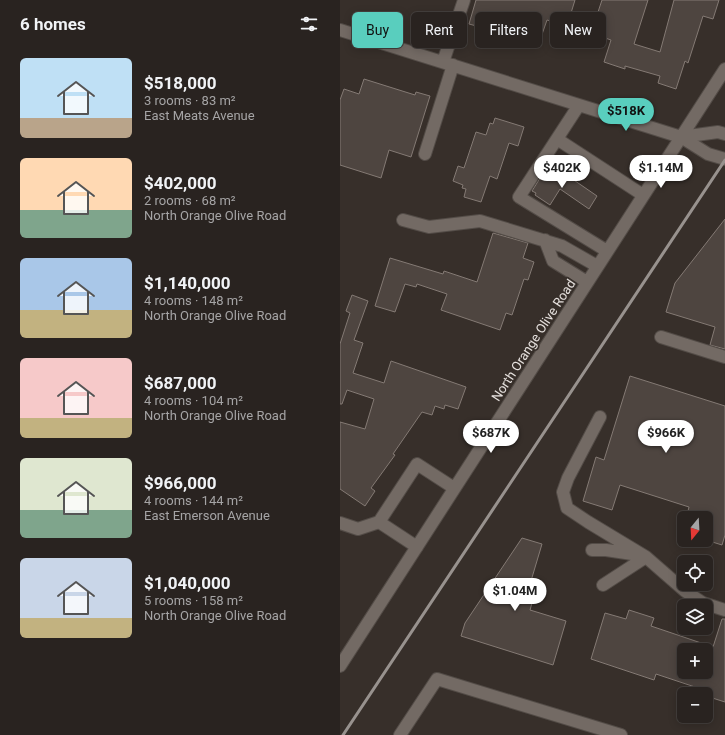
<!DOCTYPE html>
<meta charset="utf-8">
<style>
:root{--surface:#292320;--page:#352f2d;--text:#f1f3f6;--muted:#a5a4a5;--line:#45403e;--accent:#59cebe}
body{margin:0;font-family:Roboto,sans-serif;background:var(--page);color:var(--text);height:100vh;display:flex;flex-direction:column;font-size:15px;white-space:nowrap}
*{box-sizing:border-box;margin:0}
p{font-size:13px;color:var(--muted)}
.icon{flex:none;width:22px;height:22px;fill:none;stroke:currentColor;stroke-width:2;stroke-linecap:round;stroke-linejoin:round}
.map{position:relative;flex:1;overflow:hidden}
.sheet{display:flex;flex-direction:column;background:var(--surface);width:340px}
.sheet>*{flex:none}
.top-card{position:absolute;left:12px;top:12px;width:313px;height:36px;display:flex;gap:8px}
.needle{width:26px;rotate:198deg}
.tools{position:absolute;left:337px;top:511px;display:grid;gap:8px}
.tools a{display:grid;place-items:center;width:36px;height:36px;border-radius:6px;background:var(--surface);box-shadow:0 2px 10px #0003,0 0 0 1px var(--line);font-size:20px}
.price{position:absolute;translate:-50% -34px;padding:0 9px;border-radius:14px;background:#fff;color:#222;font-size:13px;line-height:26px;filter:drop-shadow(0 1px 2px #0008)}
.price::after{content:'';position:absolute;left:50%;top:24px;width:12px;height:9px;margin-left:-6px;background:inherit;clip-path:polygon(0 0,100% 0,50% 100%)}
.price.selected{background:var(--accent);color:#111}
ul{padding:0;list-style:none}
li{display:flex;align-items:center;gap:12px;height:100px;padding:0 20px}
li span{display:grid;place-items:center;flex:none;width:112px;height:80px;border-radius:6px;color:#555}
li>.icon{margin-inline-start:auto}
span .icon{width:48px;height:48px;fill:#fffc;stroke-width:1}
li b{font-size:17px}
h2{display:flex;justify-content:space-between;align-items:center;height:48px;padding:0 20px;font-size:17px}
.pill{padding:0 14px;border-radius:6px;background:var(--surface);box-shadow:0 2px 10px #0003,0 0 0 1px var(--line);font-size:14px;line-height:36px}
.pill.selected{background:var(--accent);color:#111}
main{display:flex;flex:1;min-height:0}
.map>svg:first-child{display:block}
.building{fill:#4e4540;stroke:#847a74;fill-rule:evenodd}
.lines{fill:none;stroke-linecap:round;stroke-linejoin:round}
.minor-casing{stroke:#534c47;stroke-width:14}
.minor{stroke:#736a64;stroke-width:12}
.rail{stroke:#98928e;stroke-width:3}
.labels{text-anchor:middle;stroke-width:3.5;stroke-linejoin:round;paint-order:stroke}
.street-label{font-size:13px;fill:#e6e1de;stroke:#372f2a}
</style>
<main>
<section class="sheet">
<h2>6 homes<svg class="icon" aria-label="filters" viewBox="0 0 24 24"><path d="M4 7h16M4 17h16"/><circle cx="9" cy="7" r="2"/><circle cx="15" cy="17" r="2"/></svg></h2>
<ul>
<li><span style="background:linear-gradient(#bfe0f5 75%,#b9a48a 0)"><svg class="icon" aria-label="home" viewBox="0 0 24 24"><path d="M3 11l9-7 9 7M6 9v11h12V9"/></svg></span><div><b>$518,000</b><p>3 rooms · 83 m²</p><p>East Meats Avenue</p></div></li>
<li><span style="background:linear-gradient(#ffd9b3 65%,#7fa58c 0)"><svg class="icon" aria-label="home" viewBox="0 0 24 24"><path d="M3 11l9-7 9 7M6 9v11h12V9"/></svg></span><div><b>$402,000</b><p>2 rooms · 68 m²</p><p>North Orange Olive Road</p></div></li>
<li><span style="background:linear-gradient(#a9c7e8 65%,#c2b280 0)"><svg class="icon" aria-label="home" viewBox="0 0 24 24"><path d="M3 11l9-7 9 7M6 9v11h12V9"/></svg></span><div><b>$1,140,000</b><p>4 rooms · 148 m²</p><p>North Orange Olive Road</p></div></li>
<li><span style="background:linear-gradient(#f6c9c9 75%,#c2b280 0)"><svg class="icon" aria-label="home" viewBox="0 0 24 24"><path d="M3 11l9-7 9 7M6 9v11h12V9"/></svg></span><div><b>$687,000</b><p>4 rooms · 104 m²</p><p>North Orange Olive Road</p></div></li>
<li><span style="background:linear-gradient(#dfe7d0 65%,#7fa58c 0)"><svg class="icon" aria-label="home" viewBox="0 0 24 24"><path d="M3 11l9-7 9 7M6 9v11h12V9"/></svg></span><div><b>$966,000</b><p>4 rooms · 144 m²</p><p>East Emerson Avenue</p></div></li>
<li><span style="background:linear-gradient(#c9d6e8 75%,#c2b280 0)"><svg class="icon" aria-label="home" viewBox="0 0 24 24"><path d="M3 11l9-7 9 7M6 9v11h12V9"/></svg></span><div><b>$1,040,000</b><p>5 rooms · 158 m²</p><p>North Orange Olive Road</p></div></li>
</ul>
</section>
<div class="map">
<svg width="385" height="735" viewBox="0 0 385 735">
<rect width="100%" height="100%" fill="#372f2a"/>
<path class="building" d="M136,0H235L227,26L207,20L199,43L178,36V35L145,25L144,28L129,24Z
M262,0H308L294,44L320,52L334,0H379L373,19L363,16L348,63L345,61L336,89L318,83L320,76L285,66V69L264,62L271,40L251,33Z
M24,79L75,95L76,92L90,96L71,157L49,150L41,178L0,165V100L4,89L19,94Z
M155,118L184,127L178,146L169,143L157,179L150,176L141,202L124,197L126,189L122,188L123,185L113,181L118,166L124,168L136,132L146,135L150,123L153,124Z
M205,170L209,173L212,170L226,179L228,176L257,196L249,209L220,189L210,205L195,195L196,193L192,191Z
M385,219V349L370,345L375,327L326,312L335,283Z
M153,233L188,243L183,258L194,262L188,280L184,279L172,315L166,313L160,330L101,310L107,294L77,284L76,287L65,284L55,312L35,306L50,258L103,274L104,271L137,282Z
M12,295L28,301L14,340L23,343L13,373L44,383L51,361L126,387L118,409L105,405L104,409L95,406L92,415L82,412L53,454L55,455L31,488L35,491L25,506L0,489V422L25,429L34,399L7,390L2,404H0V344L10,313L6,311Z
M290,376L385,406V535L382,545L366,540V518H356L347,515L349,507L280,485L272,510L243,501L256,457L264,460Z
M182,538L202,544L185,601L192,603L190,610L226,621L213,665L121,636L125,623Z
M289,610L314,618L311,626L373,647L382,619H385V702L366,696V694L356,693L358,688L316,674L314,680L251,659L265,613L286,619ZM344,650H366V672H344Z"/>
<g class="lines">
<defs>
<path id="minor" d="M0,30L341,137L368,154L385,159
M103,62L124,0
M239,105L179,197L267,251
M341,137L378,132L385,134
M217,139L303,195
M85,154L113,65
M63,220L89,227L140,221L222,246L257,266
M205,240L213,261L247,282
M321,337L385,357
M260,417L228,478L223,492L227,508L248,522L306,557L345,591L363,603L385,610
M0,523L18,529L39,522
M77,547L39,522L77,464L114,488
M252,550H266L299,555
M263,585L306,557
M0,666L385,69
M60,735L97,679L281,735"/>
</defs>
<use href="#minor" class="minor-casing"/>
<use href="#minor" class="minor"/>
<path class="rail" d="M3,735L385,160"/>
</g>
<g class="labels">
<g class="street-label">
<text transform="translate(193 340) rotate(-57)" y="5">North Orange Olive Road</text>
</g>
</g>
</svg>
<div class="tools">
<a><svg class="needle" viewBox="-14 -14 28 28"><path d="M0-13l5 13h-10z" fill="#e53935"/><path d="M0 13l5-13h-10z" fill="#a5a4a5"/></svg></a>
<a><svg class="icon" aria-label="locate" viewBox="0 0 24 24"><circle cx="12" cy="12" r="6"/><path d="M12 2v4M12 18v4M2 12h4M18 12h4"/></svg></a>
<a><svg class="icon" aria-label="layers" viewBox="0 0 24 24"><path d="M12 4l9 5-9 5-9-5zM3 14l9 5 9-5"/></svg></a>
<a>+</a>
<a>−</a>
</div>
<b class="price selected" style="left:286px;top:132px">$518K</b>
<b class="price" style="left:222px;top:189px">$402K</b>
<b class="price" style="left:321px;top:189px">$1.14M</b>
<b class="price" style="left:151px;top:454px">$687K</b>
<b class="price" style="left:326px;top:454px">$966K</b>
<b class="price" style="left:175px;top:612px">$1.04M</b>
<div class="top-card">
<a class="pill selected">Buy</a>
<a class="pill">Rent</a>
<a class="pill">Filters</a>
<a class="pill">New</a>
</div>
</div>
</main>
